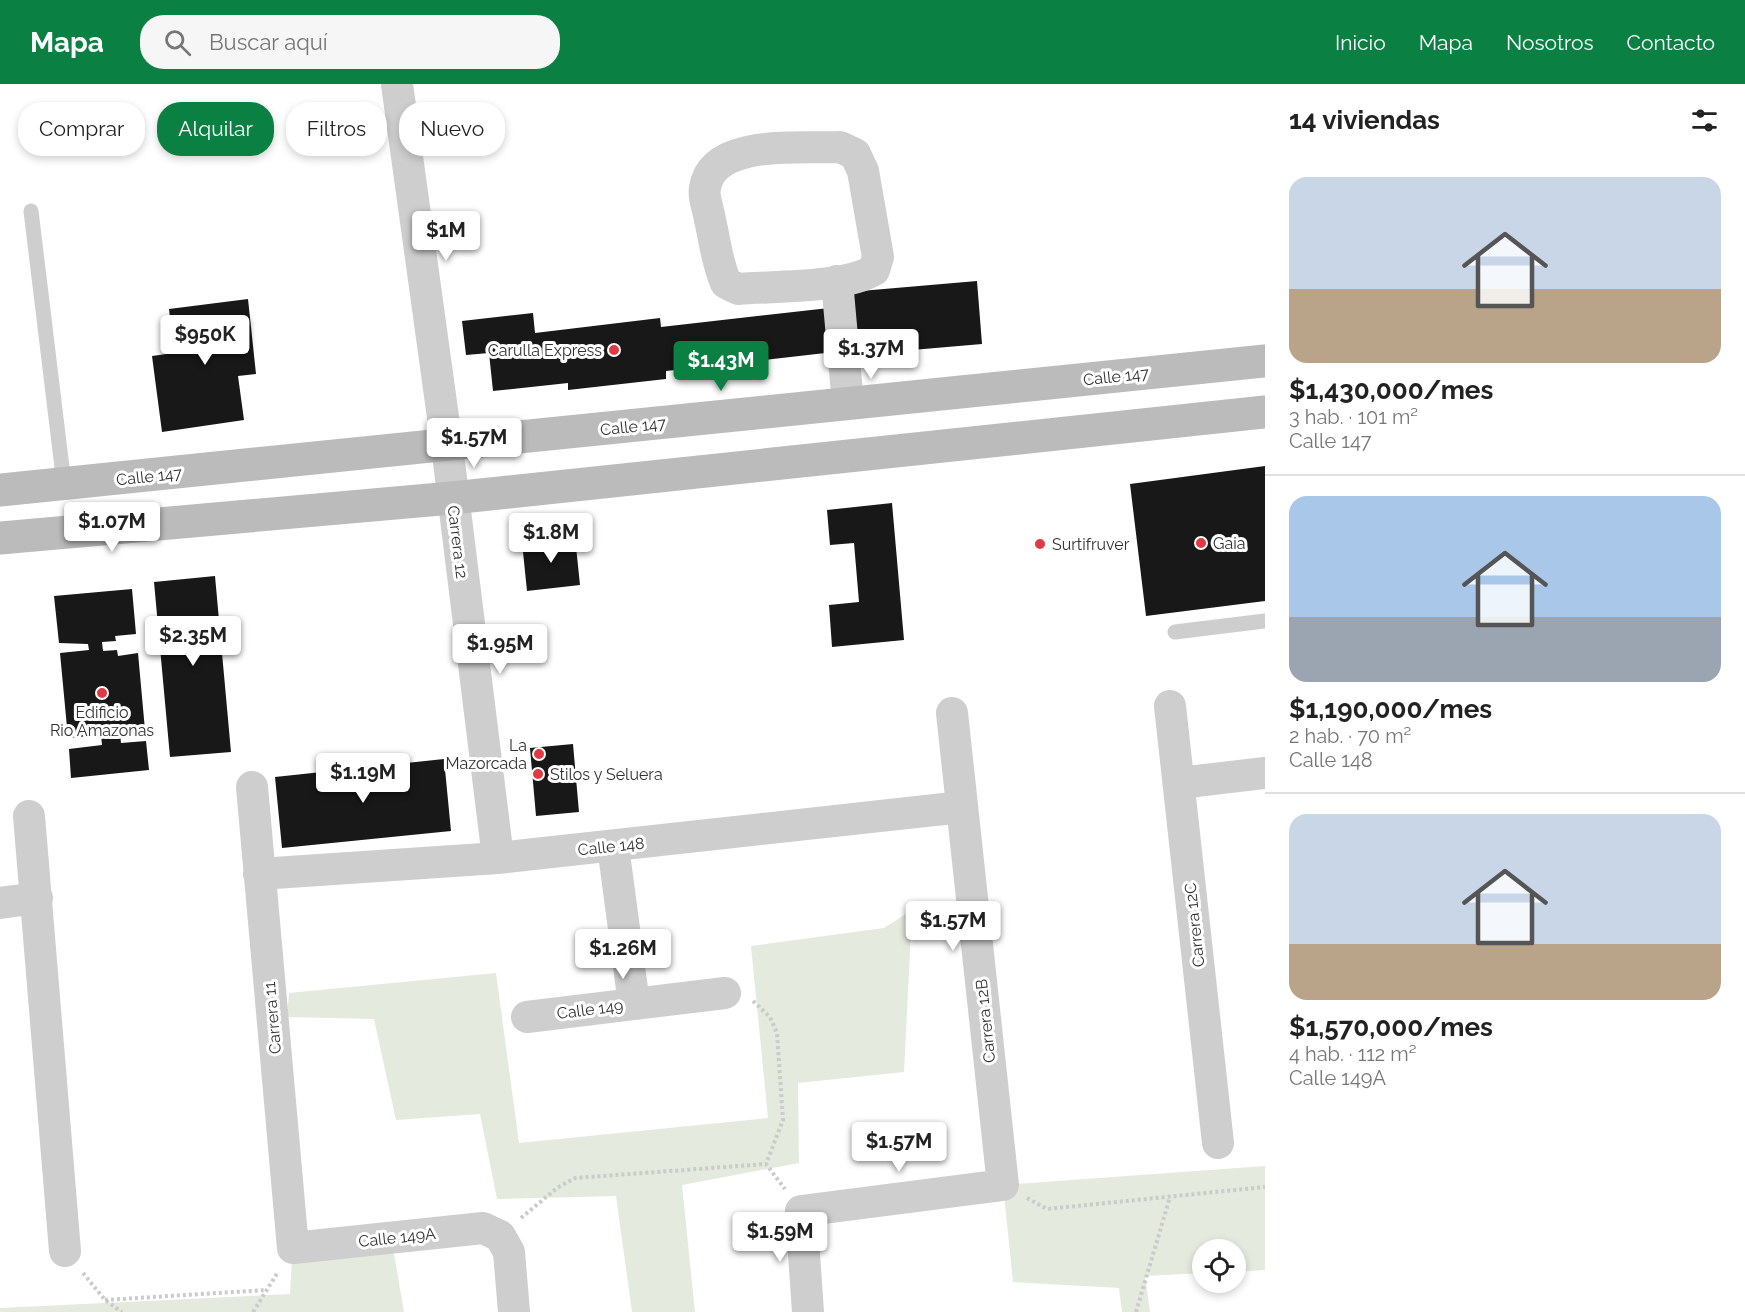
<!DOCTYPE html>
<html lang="es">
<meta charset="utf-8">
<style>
:root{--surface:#fff;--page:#f6f6f6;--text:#222;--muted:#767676;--line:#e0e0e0;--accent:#0b8043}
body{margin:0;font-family:Raleway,sans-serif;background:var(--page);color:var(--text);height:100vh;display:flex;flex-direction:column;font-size:22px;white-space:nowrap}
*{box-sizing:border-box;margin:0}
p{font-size:20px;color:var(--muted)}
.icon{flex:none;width:33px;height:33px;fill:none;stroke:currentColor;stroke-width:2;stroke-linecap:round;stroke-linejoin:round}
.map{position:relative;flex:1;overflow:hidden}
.drawer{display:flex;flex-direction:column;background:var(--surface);width:480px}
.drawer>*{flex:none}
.banner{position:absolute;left:18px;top:18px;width:570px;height:54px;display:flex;gap:12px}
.buttons{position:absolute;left:1192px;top:1155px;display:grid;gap:12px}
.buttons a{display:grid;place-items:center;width:54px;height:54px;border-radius:50%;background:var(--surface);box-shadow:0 3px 9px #0003;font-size:30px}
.price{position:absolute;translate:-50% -51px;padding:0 14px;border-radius:6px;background:#fff;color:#222;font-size:20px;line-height:39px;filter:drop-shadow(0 2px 3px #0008)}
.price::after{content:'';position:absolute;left:50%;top:36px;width:18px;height:14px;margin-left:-9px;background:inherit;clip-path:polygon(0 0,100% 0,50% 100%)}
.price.on{background:var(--accent);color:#fff}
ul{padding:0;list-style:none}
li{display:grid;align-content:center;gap:12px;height:318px;padding:0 24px}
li+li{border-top:2px solid var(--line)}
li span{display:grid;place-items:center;height:186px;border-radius:18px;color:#555}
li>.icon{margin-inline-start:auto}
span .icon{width:108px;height:108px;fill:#fffc;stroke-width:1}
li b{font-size:26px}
h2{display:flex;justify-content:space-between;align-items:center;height:72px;padding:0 24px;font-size:26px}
.tag{padding:0 21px;border-radius:24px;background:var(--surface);box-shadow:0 3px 9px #0003;font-size:21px;line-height:54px}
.tag.on{background:var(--accent);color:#fff}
header{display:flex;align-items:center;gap:36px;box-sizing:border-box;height:84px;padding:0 30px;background:var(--accent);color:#fff}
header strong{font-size:28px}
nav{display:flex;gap:33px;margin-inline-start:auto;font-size:21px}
.search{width:420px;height:54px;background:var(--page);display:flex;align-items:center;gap:15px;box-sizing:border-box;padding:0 21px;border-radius:24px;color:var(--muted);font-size:22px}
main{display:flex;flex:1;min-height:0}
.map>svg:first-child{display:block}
.green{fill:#e4eadd}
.building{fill:#181818}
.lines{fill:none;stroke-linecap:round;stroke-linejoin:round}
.path{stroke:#cbcbcb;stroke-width:4;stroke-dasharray:3 3;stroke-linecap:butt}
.service{stroke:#cecece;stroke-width:15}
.minor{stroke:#cecece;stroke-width:32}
.secondary{stroke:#bbb;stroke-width:33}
.poi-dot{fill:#e13a45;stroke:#fff;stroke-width:2}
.labels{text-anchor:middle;stroke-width:6;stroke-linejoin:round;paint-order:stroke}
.poi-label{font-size:16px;fill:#313131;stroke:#fff;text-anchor:start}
.street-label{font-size:16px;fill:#313131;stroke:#fff}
</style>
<header>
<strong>Mapa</strong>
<div class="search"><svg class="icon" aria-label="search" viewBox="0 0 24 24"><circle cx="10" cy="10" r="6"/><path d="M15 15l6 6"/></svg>Buscar aquí</div>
<nav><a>Inicio</a><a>Mapa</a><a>Nosotros</a><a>Contacto</a></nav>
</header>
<main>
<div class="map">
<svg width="1265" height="1228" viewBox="0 0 1265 1228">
<rect width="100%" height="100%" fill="#fff"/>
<path class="green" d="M912,826L904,988L798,999L799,1079L682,1101L695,1228H632L616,1112L497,1115L480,1030L396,1036L374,935L287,933L289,909L496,889L519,1059L768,1034L751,862L884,844Z
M1265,1082V1186L1236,1188V1166H1203V1189L1145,1192L1150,1228H1122L1119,1204L1013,1198L1003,1101Z
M393,1164L404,1228H0V1224L290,1210L292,1175Z"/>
<path class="building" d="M977,197L982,260L854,271L849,208Z
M248,215L256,290L238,292L244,336L162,348L152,272L174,269L169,225Z
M829,224L834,268L666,287V295L568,306V299L493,307L489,269L466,271L462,237L533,229L535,249L660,234L661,243Z
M1265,382V517L1146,532L1130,400Z
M892,419L904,556L832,563L829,521L859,518L854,459L830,461L827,426Z
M575,453L580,501L527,507L522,458Z
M215,492L231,668L170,673L154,498Z
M132,505L136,550L115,552L116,557L102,558L103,567L117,566L118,572L138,569L145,646L120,649L121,659L146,657L149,686L71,694L69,665L102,661L101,651L68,654L60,569L89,566L88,560L59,559L54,512Z
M573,660L579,728L536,732L530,664Z
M444,675L451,747L282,764L275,693Z"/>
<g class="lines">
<path class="path" d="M753,917L770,933L777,949L783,1036L766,1080
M1027,1114L1047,1125L1265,1103
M521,1134L557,1104L575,1094L766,1080L785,1105
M83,1189L105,1216L122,1228
M105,1216L266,1206
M253,1228L278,1188
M1136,1228L1170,1113"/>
<path class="service" d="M31,127L64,400
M1175,548L1265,537"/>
<path class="minor" d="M397,0L447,362L498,774
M840,63L855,70L863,87L878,173L874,186C845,204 774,202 738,205L726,199C717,179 715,157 710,136C709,127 703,113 705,104C712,54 802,65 840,63Z
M837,197L848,320
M1170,622L1218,1059
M1179,699L1265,689
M252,703L293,1164L483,1144L500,1152L509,1168L514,1228
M29,732L65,1167
M613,762L634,920
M259,790L498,774L962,723
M0,819L37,814
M527,933L725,909
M808,1228L801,1127L1003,1101L952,629"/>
<path class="secondary" d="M0,406L1265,277
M0,454L452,414L1265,328"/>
</g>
<g class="poi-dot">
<circle cx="614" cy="266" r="6"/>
<circle cx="1201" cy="459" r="6"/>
<circle cx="1040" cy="460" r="6"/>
<circle cx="102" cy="609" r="6"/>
<circle cx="539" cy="670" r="6"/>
<circle cx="538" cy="690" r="6"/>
</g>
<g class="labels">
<g class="poi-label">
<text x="602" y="272" text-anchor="end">Carulla Express</text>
<text x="1213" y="465">Gaia</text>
<text x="1052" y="466">Surtifruver</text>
<text x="102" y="634" text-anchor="middle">Edificio<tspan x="102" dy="18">Rio Amazonas</tspan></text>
<text x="527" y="667" text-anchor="end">La<tspan x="527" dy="18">Mazorcada</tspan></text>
<text x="550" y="696">Stilos y Seluera</text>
</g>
<g class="street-label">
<text transform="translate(1116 292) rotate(-6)" y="6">Calle 147</text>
<text transform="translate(633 342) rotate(-6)" y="6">Calle 147</text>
<text transform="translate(149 392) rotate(-6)" y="6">Calle 147</text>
<text transform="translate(458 458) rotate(83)" y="6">Carrera 12</text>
<text transform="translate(611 762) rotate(-6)" y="6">Calle 148</text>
<text transform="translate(1194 841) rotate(-96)" y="6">Carrera 12C</text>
<text transform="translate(590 925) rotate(-7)" y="6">Calle 149</text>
<text transform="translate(272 934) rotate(-95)" y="6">Carrera 11</text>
<text transform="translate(985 937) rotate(-96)" y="6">Carrera 12B</text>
<text transform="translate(397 1153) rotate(-6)" y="6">Calle 149A</text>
</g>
</g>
</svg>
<div class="buttons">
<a><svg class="icon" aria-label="locate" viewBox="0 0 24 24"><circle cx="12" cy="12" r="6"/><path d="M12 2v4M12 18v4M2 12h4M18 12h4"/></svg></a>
</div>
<b class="price" style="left:446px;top:178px">$1M</b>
<b class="price" style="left:205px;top:282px">$950K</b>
<b class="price" style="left:871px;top:296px">$1.37M</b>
<b class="price on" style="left:721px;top:308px">$1.43M</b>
<b class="price" style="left:474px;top:385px">$1.57M</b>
<b class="price" style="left:112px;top:469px">$1.07M</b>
<b class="price" style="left:551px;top:480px">$1.8M</b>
<b class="price" style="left:193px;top:583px">$2.35M</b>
<b class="price" style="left:500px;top:591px">$1.95M</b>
<b class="price" style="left:363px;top:720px">$1.19M</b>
<b class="price" style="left:953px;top:868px">$1.57M</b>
<b class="price" style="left:623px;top:896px">$1.26M</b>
<b class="price" style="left:899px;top:1089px">$1.57M</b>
<b class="price" style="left:780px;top:1179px">$1.59M</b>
<div class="banner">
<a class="tag">Comprar</a>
<a class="tag on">Alquilar</a>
<a class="tag">Filtros</a>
<a class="tag">Nuevo</a>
</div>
</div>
<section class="drawer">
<h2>14 viviendas<svg class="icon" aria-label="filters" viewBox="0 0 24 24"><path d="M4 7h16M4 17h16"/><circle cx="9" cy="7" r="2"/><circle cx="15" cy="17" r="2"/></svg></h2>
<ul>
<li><span style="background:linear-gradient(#c9d6e8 60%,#b9a48a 0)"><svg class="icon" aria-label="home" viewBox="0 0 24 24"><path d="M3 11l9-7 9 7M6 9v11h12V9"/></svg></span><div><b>$1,430,000/mes</b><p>3 hab. · 101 m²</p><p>Calle 147</p></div></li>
<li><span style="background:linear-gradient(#a9c7e8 65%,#9aa5b1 0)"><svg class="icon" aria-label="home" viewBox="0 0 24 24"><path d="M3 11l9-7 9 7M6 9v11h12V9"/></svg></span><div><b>$1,190,000/mes</b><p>2 hab. · 70 m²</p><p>Calle 148</p></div></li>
<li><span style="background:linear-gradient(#c9d6e8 70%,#b9a48a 0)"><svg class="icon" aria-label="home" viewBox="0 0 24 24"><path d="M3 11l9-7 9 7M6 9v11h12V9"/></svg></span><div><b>$1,570,000/mes</b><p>4 hab. · 112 m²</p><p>Calle 149A</p></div></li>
</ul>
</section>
</main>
